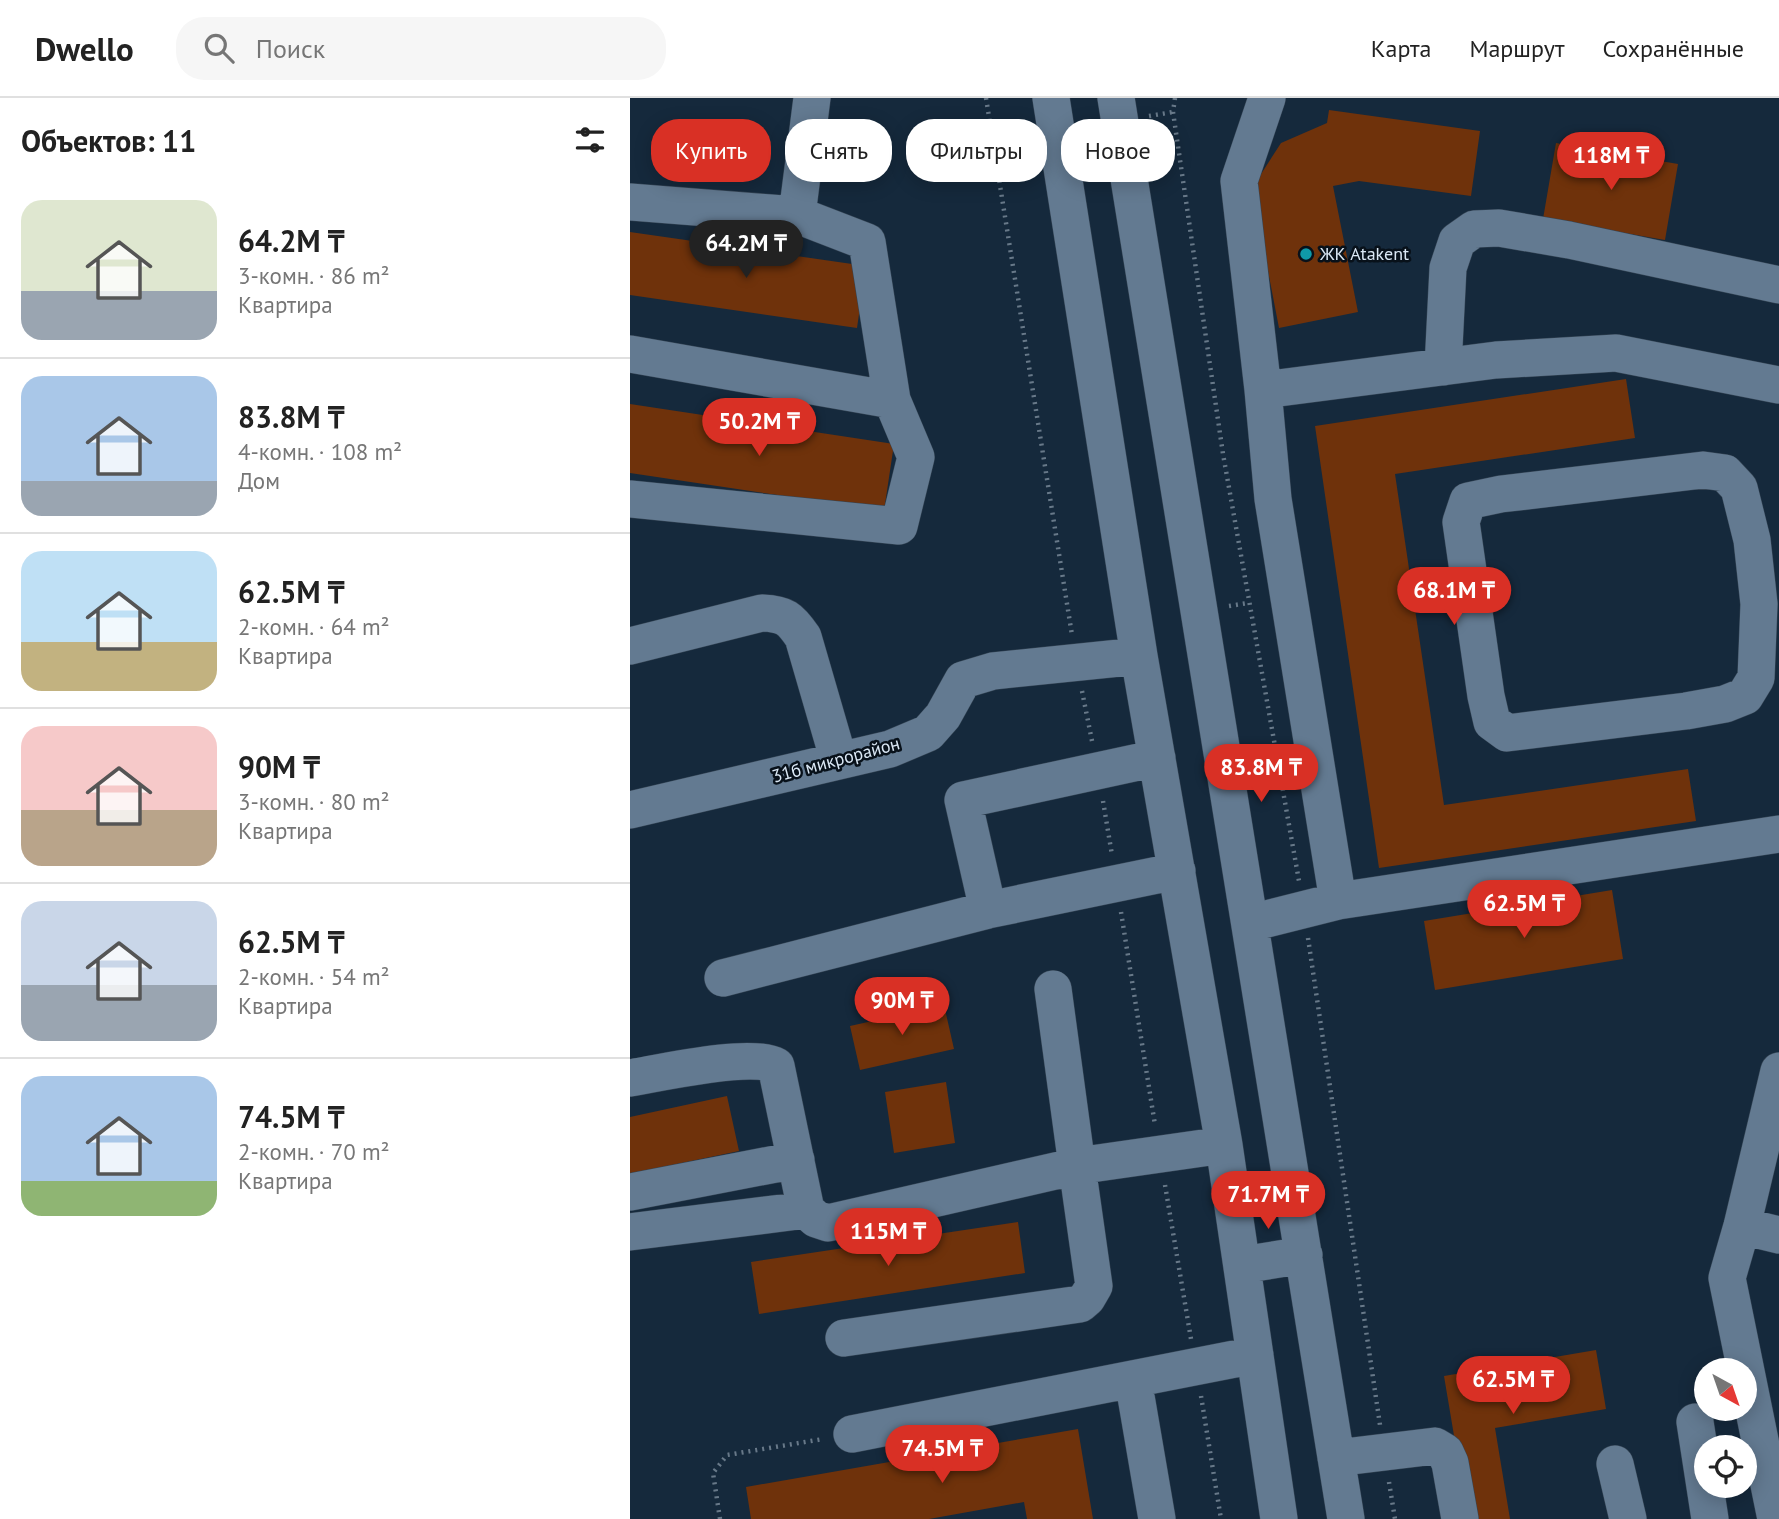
<!DOCTYPE html>
<html lang="ru">
<meta charset="utf-8">
<style>
:root{--surface:#fff;--page:#f6f6f6;--text:#222;--muted:#767676;--line:#e0e0e0;--accent:#d93025}
body{margin:0;font-family:"PT Sans",sans-serif;background:var(--page);color:var(--text);height:100vh;display:flex;flex-direction:column;font-size:26px;white-space:nowrap}
*{box-sizing:border-box;margin:0}
p{font-size:23px;color:var(--muted)}
.icon{flex:none;width:38px;height:38px;fill:none;stroke:currentColor;stroke-width:2;stroke-linecap:round;stroke-linejoin:round}
.map{position:relative;flex:1;overflow:hidden}
.side{display:flex;flex-direction:column;background:var(--surface);width:630px}
.side>*{flex:none}
.hud{position:absolute;left:21px;top:21px;width:665px;height:63px;display:flex;gap:14px}
.needle{width:46px;rotate:140deg}
.tools{position:absolute;left:1064px;top:1260px;display:grid;gap:14px}
.tools a{display:grid;place-items:center;width:63px;height:63px;border-radius:50%;background:var(--surface);box-shadow:0 4px 18px #0003;font-size:35px}
.price{position:absolute;translate:-50% -60px;padding:0 16px;border-radius:24px;background:var(--accent);color:#fff;font-size:23px;line-height:46px;filter:drop-shadow(0 2px 4px #0008)}
.price::after{content:'';position:absolute;left:50%;top:42px;width:21px;height:16px;margin-left:-10px;background:inherit;clip-path:polygon(0 0,100% 0,50% 100%)}
.price.on{background:#222;color:#fff}
ul{padding:0;list-style:none}
li{display:flex;align-items:center;gap:21px;height:175px;padding:0 21px}
li+li{border-top:2px solid var(--line)}
li span{display:grid;place-items:center;flex:none;width:196px;height:140px;border-radius:21px;color:#555}
li>.icon{margin-inline-start:auto}
span .icon{width:84px;height:84px;fill:#fffc;stroke-width:1}
li b{font-size:30px}
h2{display:flex;justify-content:space-between;align-items:center;height:84px;padding:0 21px;font-size:30px}
.chip{padding:0 24px;border-radius:28px;background:var(--surface);box-shadow:0 4px 18px #0003;font-size:24px;line-height:63px}
.chip.on{background:var(--accent);color:#fff}
header{display:flex;align-items:center;gap:42px;box-sizing:border-box;height:98px;padding:0 35px;background:var(--surface);border-bottom:2px solid var(--line)}
header strong{font-size:33px}
nav{display:flex;gap:38px;margin-inline-start:auto;font-size:24px}
.search{width:490px;height:63px;background:var(--page);display:flex;align-items:center;gap:18px;box-sizing:border-box;padding:0 24px;border-radius:28px;color:var(--muted);font-size:26px}
main{display:flex;flex:1;min-height:0}
.map>svg:first-child{display:block}
.building{fill:#6f320b}
.lines{fill:none;stroke-linecap:round;stroke-linejoin:round}
.minor-casing{stroke:#354555;stroke-width:38}
.path{stroke:#687989;stroke-width:4.5;stroke-dasharray:2 5;stroke-linecap:butt}
.minor{stroke:#637a91;stroke-width:37}
.culture-dot{fill:#0f9aa8;stroke:#08111a;stroke-width:2.5}
.labels{text-anchor:middle;stroke-width:5;stroke-linejoin:round;paint-order:stroke}
.poi-label{font-size:18px;fill:#dbe8f5;stroke:#08111a;text-anchor:start}
.street-label{font-size:18px;fill:#dbe8f5;stroke:#08111a}
</style>
<header>
<strong>Dwello</strong>
<div class="search"><svg class="icon" aria-label="search" viewBox="0 0 24 24"><circle cx="10" cy="10" r="6"/><path d="M15 15l6 6"/></svg>Поиск</div>
<nav><a>Карта</a><a>Маршрут</a><a>Сохранённые</a></nav>
</header>
<main>
<section class="side">
<h2>Объектов: 11<svg class="icon" aria-label="filters" viewBox="0 0 24 24"><path d="M4 7h16M4 17h16"/><circle cx="9" cy="7" r="2"/><circle cx="15" cy="17" r="2"/></svg></h2>
<ul>
<li><span style="background:linear-gradient(#dfe7d0 65%,#9aa5b1 0)"><svg class="icon" aria-label="home" viewBox="0 0 24 24"><path d="M3 11l9-7 9 7M6 9v11h12V9"/></svg></span><div><b>64.2M ₸</b><p>3-комн. · 86 m²</p><p>Квартира</p></div></li>
<li><span style="background:linear-gradient(#a9c7e8 75%,#9aa5b1 0)"><svg class="icon" aria-label="home" viewBox="0 0 24 24"><path d="M3 11l9-7 9 7M6 9v11h12V9"/></svg></span><div><b>83.8M ₸</b><p>4-комн. · 108 m²</p><p>Дом</p></div></li>
<li><span style="background:linear-gradient(#bfe0f5 65%,#c2b280 0)"><svg class="icon" aria-label="home" viewBox="0 0 24 24"><path d="M3 11l9-7 9 7M6 9v11h12V9"/></svg></span><div><b>62.5M ₸</b><p>2-комн. · 64 m²</p><p>Квартира</p></div></li>
<li><span style="background:linear-gradient(#f6c9c9 60%,#b9a48a 0)"><svg class="icon" aria-label="home" viewBox="0 0 24 24"><path d="M3 11l9-7 9 7M6 9v11h12V9"/></svg></span><div><b>90M ₸</b><p>3-комн. · 80 m²</p><p>Квартира</p></div></li>
<li><span style="background:linear-gradient(#c9d6e8 60%,#9aa5b1 0)"><svg class="icon" aria-label="home" viewBox="0 0 24 24"><path d="M3 11l9-7 9 7M6 9v11h12V9"/></svg></span><div><b>62.5M ₸</b><p>2-комн. · 54 m²</p><p>Квартира</p></div></li>
<li><span style="background:linear-gradient(#a9c7e8 75%,#8fb573 0)"><svg class="icon" aria-label="home" viewBox="0 0 24 24"><path d="M3 11l9-7 9 7M6 9v11h12V9"/></svg></span><div><b>74.5M ₸</b><p>2-комн. · 70 m²</p><p>Квартира</p></div></li>
</ul>
</section>
<div class="map">
<svg width="1149" height="1421" viewBox="0 0 1149 1421">
<rect width="100%" height="100%" fill="#15293c"/>
<path class="building" d="M699,12L850,33L841,98L729,83L703,88L728,214L649,230L622,90L651,45L697,25Z
M926,45L1048,66L1035,142L913,121Z
M0,134L236,168L227,230L0,197Z
M996,281L1005,340L765,376L814,707L1058,671L1066,723L749,770L685,328Z
M0,306L264,346L254,413L0,375Z
M982,792L993,861L805,892L794,823Z
M314,907L324,951L230,972L220,928Z
M316,984L325,1045L264,1055L255,994Z
M97,998L109,1053L0,1076V1019Z
M388,1124L395,1175L129,1216L121,1164Z
M966,1252L976,1311L865,1330L880,1421H838L814,1278Z
M448,1331L463,1421H397L394,1404L299,1421H121L116,1389Z"/>
<g class="lines">
<defs>
<path id="minor" d="M421,0L509,558L594,1047L649,1421
M486,0L716,1421
M0,104L167,117L182,0
M0,256L262,302
M813,269L818,170L827,143L844,131L869,130L939,142L1149,187
M1149,287L986,255L866,262L633,292L643,401L708,803L1149,736
M633,292L609,83L637,0
M1073,372L1095,375L1109,390L1122,442L1129,506L1126,580L1115,598L1095,606L1056,613L877,635L862,624L856,598L831,424L838,403L871,396Z
M0,401L269,428L286,359L262,302L237,144L167,117
M0,548L132,515C155,516 160,520 173,539L209,663
M527,660L333,702L358,812L547,773
M0,712L260,651L298,635L313,618L333,582L363,573L509,558
M621,825L708,803
M93,880L358,812
M0,980C30,975 122,954 146,968L176,1112L186,1121L198,1125L447,1068L423,891
M0,1094L166,1062
M1112,1128L1149,1137
M0,1134L176,1112
M612,1167L674,1157
M214,1240L450,1206L457,1200L464,1188L447,1068L594,1047
M503,1281L527,1421
M1065,1324L1080,1421
M222,1336L625,1257
M706,1360L805,1348L815,1354L820,1365L830,1421
M985,1366L998,1421
M1146,1421L1097,1180L1112,1128L1149,973"/>
</defs>
<use href="#minor" class="minor-casing"/>
<path class="path" d="M356,0L442,537
M545,0L543,14L593,356L669,783
M519,18L543,14
M364,44L390,40
M599,508L618,505
M452,593L462,643
M473,703L482,757
M491,814L525,1027
M678,840L750,1327
M535,1087L561,1241
M571,1298L591,1421
M759,1384L765,1421
M90,1421L83,1375L97,1357L193,1341"/>
<use href="#minor" class="minor"/>
</g>
<circle class="culture-dot" cx="676" cy="156" r="7"/>
<g class="labels">
<g class="poi-label">
<text x="690" y="162">ЖК Atakent</text>
</g>
<g class="street-label">
<text transform="translate(206 662) rotate(-15)" y="6">31б микрорайон</text>
</g>
</g>
</svg>
<div class="tools">
<a><svg class="needle" viewBox="-14 -14 28 28"><path d="M0-13l5 13h-10z" fill="#e53935"/><path d="M0 13l5-13h-10z" fill="#767676"/></svg></a>
<a><svg class="icon" aria-label="locate" viewBox="0 0 24 24"><circle cx="12" cy="12" r="6"/><path d="M12 2v4M12 18v4M2 12h4M18 12h4"/></svg></a>
</div>
<b class="price" style="left:981px;top:94px">118M ₸</b>
<b class="price on" style="left:116px;top:182px">64.2M ₸</b>
<b class="price" style="left:129px;top:360px">50.2M ₸</b>
<b class="price" style="left:824px;top:529px">68.1M ₸</b>
<b class="price" style="left:631px;top:706px">83.8M ₸</b>
<b class="price" style="left:894px;top:842px">62.5M ₸</b>
<b class="price" style="left:272px;top:939px">90M ₸</b>
<b class="price" style="left:638px;top:1133px">71.7M ₸</b>
<b class="price" style="left:258px;top:1170px">115M ₸</b>
<b class="price" style="left:883px;top:1318px">62.5M ₸</b>
<b class="price" style="left:312px;top:1387px">74.5M ₸</b>
<div class="hud">
<a class="chip on">Купить</a>
<a class="chip">Снять</a>
<a class="chip">Фильтры</a>
<a class="chip">Новое</a>
</div>
</div>
</main>
